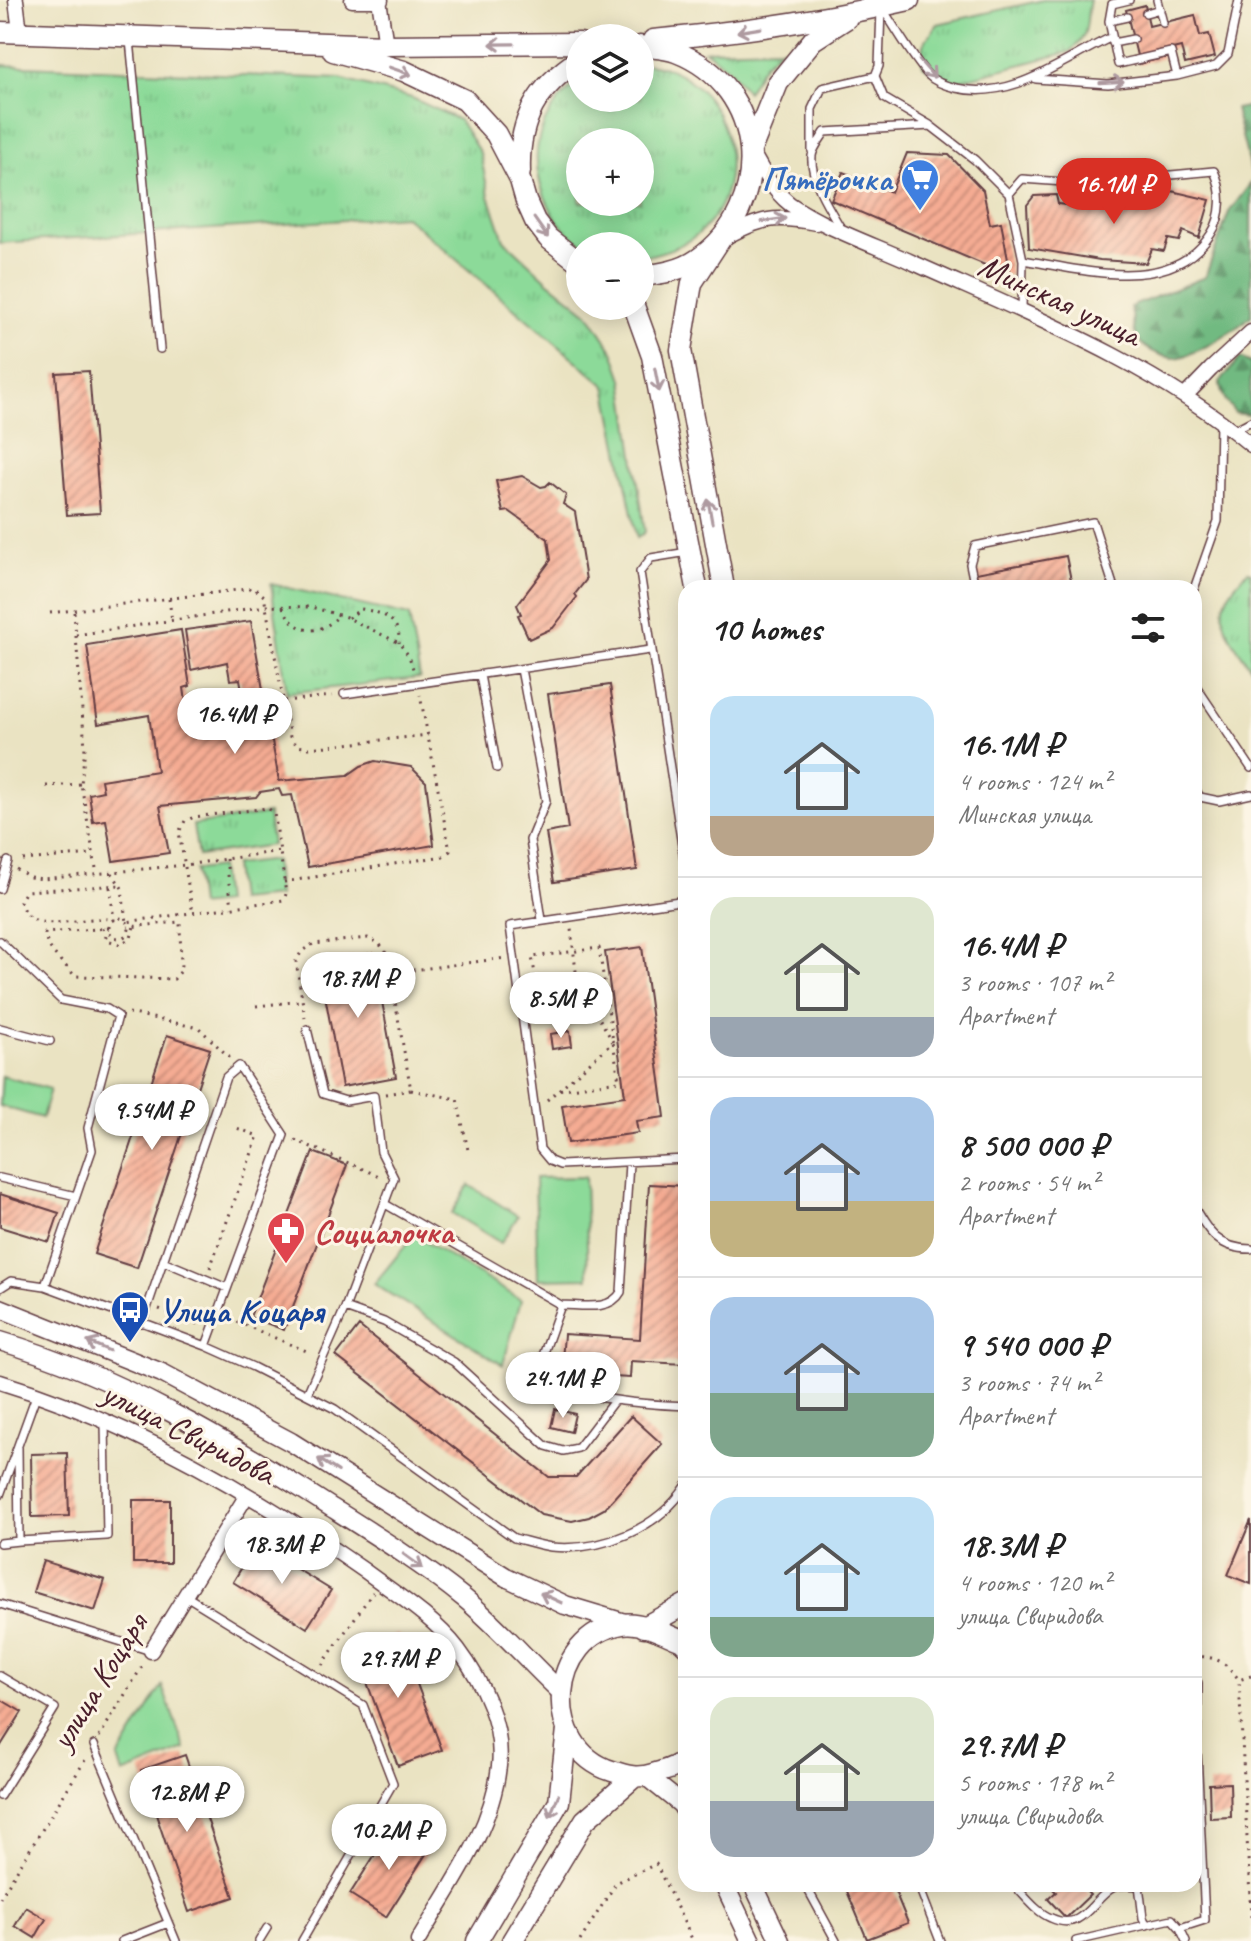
<!DOCTYPE html>
<meta charset="utf-8">
<style>
:root{--surface:#fff;--page:#f6f6f6;--text:#222;--muted:#767676;--line:#e0e0e0;--accent:#d93025}
body{margin:0;font-family:Caveat,sans-serif;background:var(--page);color:var(--text);height:100vh;display:flex;flex-direction:column;font-size:30px;white-space:nowrap}
*{box-sizing:border-box;margin:0}
p{font-size:26px;color:var(--muted)}
.icon{flex:none;width:44px;height:44px;fill:none;stroke:currentColor;stroke-width:2;stroke-linecap:round;stroke-linejoin:round}
.map{position:relative;flex:1;overflow:hidden}
.details{position:absolute;left:678px;top:580px;width:524px;height:1312px;display:flex;flex-direction:column;background:var(--surface);border-radius:24px;box-shadow:0 4px 20px #0003}
.details>*{flex:none}
.buttons{position:absolute;left:566px;top:24px;display:grid;gap:16px}
.buttons a{display:grid;place-items:center;width:88px;height:88px;border-radius:50%;background:var(--surface);box-shadow:0 4px 20px #0003;font-size:40px}
.price{position:absolute;translate:-50% -68px;padding:0 18px;border-radius:28px;background:#fff;color:#222;font-size:26px;line-height:52px;filter:drop-shadow(0 2px 4px #0008)}
.price::after{content:'';position:absolute;left:50%;top:48px;width:24px;height:18px;margin-left:-12px;background:inherit;clip-path:polygon(0 0,100% 0,50% 100%)}
.price.current{background:var(--accent);color:#fff}
ul{padding:0;list-style:none}
li{display:flex;align-items:center;gap:24px;height:200px;padding:0 32px}
li+li{border-top:2px solid var(--line)}
li span{display:grid;place-items:center;flex:none;width:224px;height:160px;border-radius:24px;color:#555}
li>.icon{margin-inline-start:auto}
span .icon{width:96px;height:96px;fill:#fffc;stroke-width:1}
li b{font-size:34px}
h2{display:flex;justify-content:space-between;align-items:center;height:96px;padding:0 32px;font-size:34px}
.map>svg:first-child{display:block}
.grass{fill:url(#grass-tufts);stroke:#6b7c62;stroke-width:2;fill-rule:evenodd}
.forest{fill:url(#forest-firs);stroke:#5e6c56;stroke-width:2}
.park{fill:#8cda99;stroke:#6b7c62;stroke-width:2}
.building{fill:url(#building-hatch)}
.lines{fill:none;stroke-linecap:round;stroke-linejoin:round}
.service-casing{stroke:#623c42;stroke-width:10}
.minor-casing{stroke:#623c42;stroke-width:17}
.tertiary-casing{stroke:#623c42;stroke-width:21}
.secondary-casing{stroke:#623c42;stroke-width:23}
.path{stroke:#623c42;stroke-width:3;stroke-dasharray:2 6;stroke-linecap:butt}
.service{stroke:#fff;stroke-width:7}
.minor{stroke:#fff;stroke-width:14}
.tertiary{stroke:#fff;stroke-width:18}
.secondary{stroke:#fff;stroke-width:20}
.oneway{stroke:#ae9aa0}
.labels{text-anchor:middle;stroke-width:6;stroke-linejoin:round;paint-order:stroke}
.shop-label{font-size:34px;font-weight:bold;fill:#366cbe;stroke:#fcf5e5;text-anchor:end}
.street-label{font-size:34px;fill:#4a1f2b;stroke:#fcf5e5}
.health-label{font-size:34px;font-weight:bold;fill:#be3a42;stroke:#fcf5e5;text-anchor:start}
.transit-label{font-size:34px;font-weight:bold;fill:#164399;stroke:#fcf5e5;text-anchor:start}
</style>
<div class="map">
<svg width="1251" height="1941" viewBox="0 0 1251 1941">
<defs>
<pattern id="grass-tufts" width="24" height="20" patternUnits="userSpaceOnUse" patternTransform="scale(2)"><rect width="24" height="20" fill="#8cda99"/><path d="M3 7l-1-3M5 7V3M7 7l1-3M15 17l-1-3M17 17v-4M19 17l1-3" fill="none" stroke="#7abb84"/></pattern>
<pattern id="forest-firs" width="22" height="20" patternUnits="userSpaceOnUse" patternTransform="scale(2)"><rect width="22" height="20" fill="#71ba81"/><path d="M5 1l3.5 6h-7zM16 11l3.5 6h-7z" fill="#5f976a"/></pattern>
<pattern id="building-hatch" width="6" height="6" patternUnits="userSpaceOnUse" patternTransform="scale(2)"><rect width="6" height="6" fill="#f5ac93"/><path d="M-1 1l2-2M0 6l6-6M5 7l2-2" fill="none" stroke="#c88b78"/></pattern>
</defs>
<rect width="100%" height="100%" fill="#fcf5e5"/>
<filter id="ink" filterUnits="userSpaceOnUse"><feTurbulence type="fractalNoise" baseFrequency=".0125" numOctaves="2"/><feDisplacementMap in="SourceGraphic" scale="16" xChannelSelector="R" yChannelSelector="G"/><feConvolveMatrix kernelMatrix="1 2 1 2 8 2 1 2 1" color-interpolation-filters="sRGB"/></filter>
<filter id="wash" filterUnits="userSpaceOnUse"><feTurbulence type="fractalNoise" baseFrequency=".006" numOctaves="4" result="noise"/><feDisplacementMap in="SourceGraphic" scale="32" xChannelSelector="R" yChannelSelector="G"/><feGaussianBlur stdDeviation="1.8" result="paint"/><feColorMatrix in="noise" values="0 0 0 0 0 0 0 0 0 0 0 0 0 0 0 0 0 1.4 0 .05"/><feComposite in="paint" operator="in"/></filter>
<g filter="url(#wash)">
<rect width="100%" height="100%" fill="#eae3c2"/>
<path class="grass" d="M1043,0H1090C1084,25 1092,34 1069,52L953,82L937,75L923,65L921,52L926,40L938,24Z
M781,48L764,64L747,92L730,70L705,50Z
M640,64C723,64 761,180 699,233C682,247 664,252 643,257H640V246C624,246 600,250 585,244C571,239 557,222 551,210C524,159 536,115 580,80V98H640ZM580,142H640V202H580Z
M0,65L340,79L412,98L459,120L480,153L489,196L504,240L548,281L588,313L613,351L623,379L645,532L637,538L606,386L405,216L0,243Z
M1248,571L1251,572V668C1223,627 1207,611 1248,571Z
M271,584L409,616L420,678L287,693Z
M268,814L272,845L198,856L193,825Z
M275,860L278,896L238,900L234,865Z
M220,867L224,903L199,906L195,870Z"/>
<path class="forest" d="M1251,106V171L1235,109Z
M1251,183V316C1235,330 1201,352 1180,357C1169,360 1147,351 1140,342C1131,332 1135,318 1130,307L1205,277L1229,212Z
M1240,358L1251,363L1250,415L1235,413C1227,403 1221,395 1220,382Z"/>
<path class="park" d="M2,1076L50,1089L42,1118L0,1106Z
M585,1177L588,1278L538,1279L535,1178Z
M469,1185L518,1216L501,1243L452,1213Z
M414,1235L521,1300L503,1365L374,1284Z
M162,1686L185,1749L123,1774L118,1758Z"/>
<g id="blocks">
<path class="building" d="M1145,5L1149,26L1195,15L1200,36L1209,34L1215,57L1185,64L1181,47L1160,52L1162,58L1139,64L1126,10Z
M907,153L949,155L983,190L990,224L1001,222L1011,276L831,200L843,172L891,192Z
M1163,189L1210,200L1199,238L1183,231L1179,241L1168,239L1164,251L1152,249L1146,263L1100,260L1029,248L1027,205L1034,196L1056,195L1058,204L1107,210L1115,204L1134,196L1159,202Z
M89,371L100,513L67,515L56,373Z
M522,476L541,487L546,486L550,482L566,495L563,504L575,512L586,580L575,594L577,597L553,628L529,639L518,615L521,614L517,605L551,560L548,539L509,511L503,512L496,481Z
M1066,556L1072,585L1056,588H979L976,573Z
M251,621L279,781L348,775L361,766L375,761L411,767L426,782L434,845L308,867L292,795L282,796L279,789L260,792L256,797L160,806L169,853L113,861L106,820L93,822L89,794L103,791L101,780L157,771L149,715L98,724L87,645L181,630L190,686L184,688L191,736L249,728L240,679L230,680L227,662L191,670L185,630Z
M610,685L637,870L554,882L546,833L568,829L548,694Z
M642,947L665,1117L636,1121L638,1133L568,1143L562,1105L625,1096L605,952Z
M373,953L396,1077L342,1087L319,963Z
M570,1031L572,1046L552,1049L550,1034Z
M167,1035L210,1049L137,1268L94,1254Z
M313,1152L347,1165L284,1330L250,1317Z
M649,1184L686,1186L684,1364L631,1361L630,1378L561,1374L564,1334L640,1339Z
M0,1194L59,1213L49,1242L0,1227Z
M359,1326L549,1477H576L631,1416L662,1444L604,1509L589,1517L572,1521L541,1515L336,1356Z
M555,1409L575,1414L571,1432L551,1427Z
M67,1453L69,1516L32,1517L31,1454Z
M133,1500H170V1563H133Z
M1251,1520V1584L1228,1575Z
M256,1544L331,1590L307,1628L233,1582Z
M43,1561L105,1580L95,1611L33,1592Z
M398,1634L442,1750L398,1766L355,1650Z
M0,1699L22,1712L0,1747Z
M185,1755L234,1897L189,1912L141,1770Z
M1230,1783L1231,1817L1210,1818L1209,1784Z
M392,1828L428,1851L386,1917L350,1894Z
M844,1884H892L908,1923L867,1939Z
M1048,1884H1089L1084,1889L1090,1895L1066,1918L1048,1899L1056,1892Z
M26,1907L46,1919L35,1938L15,1926Z"/>
</g>
</g>
<g filter="url(#ink)">
<use href="#blocks" fill-opacity="0" stroke="#623c42" stroke-width="2"/>
<g class="lines">
<defs>
<path id="service" d="M1129,0L1112,4L1109,21L1118,64L1171,52L1177,76
M1157,0L1163,23
M882,8C897,30 911,56 928,75C935,82 947,86 956,88C1014,101 1063,59 1112,37
M1146,13L1160,9
M1109,21L1127,17
M130,40L160,349
M1113,43L1133,39
M875,76L884,98L930,125
M1036,79L1108,84L1177,76L1216,66L1228,54L1239,0
M812,151V109L822,88L875,76L879,66L881,9
M1009,194L1022,179L1119,186L1160,176L1214,171C1223,190 1223,216 1211,234C1171,296 1084,270 1023,260
M842,230C830,210 810,180 812,156C813,148 821,139 825,132L931,126L975,160L1009,194L1023,260L1022,310
M1234,430L1251,421
M975,588L970,564L975,546L1093,522L1114,588
M1194,589L1218,521L1220,422
M521,669L546,801L530,840L542,920
M480,675L497,768
M1194,683L1251,768
M344,694L650,650
M1194,787L1200,797L1219,801L1251,794
M686,872L640,572L651,558L688,552
M0,889L8,861
M686,900L510,926L540,1149L550,1161L560,1165L686,1159
M0,941L61,1000L107,1009L118,1016L88,1128L92,1150L45,1286
M0,1028L50,1041
M629,1163L621,1292C610,1312 581,1305 561,1305L541,1361C552,1402 651,1404 686,1406
M0,1178L76,1196
M385,1204L561,1305
M1194,1207C1208,1232 1219,1249 1251,1249
M163,1261L227,1288
M0,1288L11,1281L45,1286L206,1346L253,1367L335,1409L514,1538C526,1541 538,1545 551,1547C601,1552 658,1529 686,1486
M345,1308L384,1322L454,1362L546,1446L563,1451L578,1448L613,1402
M142,1323L226,1077L239,1066L284,1135L206,1346
M307,1394L345,1308L394,1178L381,1152L374,1096L346,1101L323,1094L307,1029
M18,1447L19,1541L107,1536L105,1423
M0,1495L37,1393
M0,1543L19,1541
M186,1596L363,1705L393,1783L302,1941
M0,1604L151,1651
M0,1676L55,1708L0,1796
M94,1745L176,1941
M805,1884L836,1941
M918,1884L940,1941
M1013,1884C1024,1895 1036,1912 1051,1918C1084,1933 1092,1898 1114,1887C1122,1884 1130,1885 1139,1886
M1139,1885L1143,1918L1147,1925
M1180,1928L1186,1941
M122,1941L168,1923
M259,1941L267,1928
M1076,1941L1172,1919L1180,1928L1205,1920L1197,1752L1198,1683L1194,1681"/>
<path id="minor" d="M16,0L20,32
M352,0H381
M379,0L386,45
M751,150C761,169 773,191 790,204C828,230 875,245 916,264C1032,316 1152,363 1251,445
M722,239C760,218 774,215 816,223
M1186,395L1211,369L1251,332
M0,1382C129,1421 255,1494 365,1571C396,1594 434,1618 458,1649C482,1681 504,1726 499,1766C492,1831 450,1886 418,1941
M151,1651L247,1495"/>
<path id="tertiary" d="M0,1308L162,1373L291,1442L506,1577L565,1605L625,1623
M0,1341C118,1376 226,1440 329,1506C375,1535 422,1564 464,1598C498,1626 528,1661 560,1691
M646,1776L681,1804L686,1812
M724,1884L751,1941
M753,1884L780,1941"/>
<path id="secondary" d="M0,32L386,45L580,43
M653,40C740,32 824,20 909,0
M640,46C651,48 665,48 676,52C767,87 775,206 698,259C681,271 660,274 640,276
M333,51L404,71L465,100L496,134L520,180L526,201L535,221L548,238L580,263
M751,150L778,83L813,40L847,18
M520,172C518,120 537,87 580,59
M720,240L692,283L681,350L724,588
M634,306L652,356L697,588
M644,1627L686,1604
M686,1645L682,1641C665,1634 641,1621 623,1624C547,1636 540,1748 612,1771C627,1776 638,1779 653,1774C665,1770 677,1768 686,1759
M477,1941L559,1802L567,1729
M512,1941L585,1820L633,1778"/>
</defs>
<use href="#service" class="service-casing"/>
<use href="#minor" class="minor-casing"/>
<use href="#tertiary" class="tertiary-casing"/>
<use href="#secondary" class="secondary-casing"/>
<path class="path" d="M169,599L172,621
M283,607C295,635 320,637 339,615
M74,612L85,747L81,784L97,874
M50,613L254,588L264,596L290,737L298,746L309,748L428,735
M348,618L361,609C381,612 401,619 399,643
M76,635L266,606L311,607L346,617L399,643L409,656L414,672
M284,701L332,696
M46,786L81,784
M226,859L232,907
M23,860L93,854
M16,869L30,877L42,879L185,865L280,851
M112,873L122,888L126,922L284,900L286,894L276,824L274,814L268,808L194,817L185,821L179,832L193,914
M284,882L443,856L450,851L420,695
M110,887L114,920C86,912 30,941 20,901L26,891L121,885
M109 928a10 10 0 1 1 20 0a10 10 0 1 1-20 0Z
M103,928L107,940L120,944L131,938L134,926
M109,928L45,933C45,949 65,964 75,976L174,979L181,971L180,922L128,927
M537,985L532,957L599,948L619,1081L557,1090
M530,986L577,980L571,929
M256,1006L301,1001
M129,1013L199,1028L231,1059
M305,1018L296,961L302,951L313,944L368,938L379,943L398,971
M411,1090L457,1099L468,1150
M385,1094L411,1090L390,973L505,958
M547,1100L613,1042L577,980
M295,1140L379,1176
M210,1268L258,1136L237,1128
M159,1309L201,1325
M230,1319L311,1353
M1194,1657C1215,1655 1227,1663 1239,1680
M322,1665L373,1592
M1251,1676L1239,1680L1251,1917
M99,1737L143,1665
M0,1898L87,1757
M580,1941L616,1883L656,1864L693,1941"/>
<use href="#service" class="service"/>
<use href="#minor" class="minor"/>
<use href="#tertiary" class="tertiary"/>
<use href="#secondary" class="secondary"/>
</g>
<defs><path id="oneway-shaft" d="M-6 0H5M1.5-3L5.5 0L1.5 3" fill="none" stroke-width="1.6" stroke-linecap="round" stroke-linejoin="round" transform="scale(2)"/></defs>
<g class="oneway">
<use href="#oneway-shaft" transform="translate(749 30) rotate(171)"/>
<use href="#oneway-shaft" transform="translate(502 44) rotate(179)"/>
<use href="#oneway-shaft" transform="translate(927 69) rotate(49)"/>
<use href="#oneway-shaft" transform="translate(400 71) rotate(19)"/>
<use href="#oneway-shaft" transform="translate(1112 82) rotate(-3)"/>
<use href="#oneway-shaft" transform="translate(774 220) rotate(-8)"/>
<use href="#oneway-shaft" transform="translate(541 228) rotate(55)"/>
<use href="#oneway-shaft" transform="translate(657 380) rotate(79)"/>
<use href="#oneway-shaft" transform="translate(710 511) rotate(-100)"/>
<use href="#oneway-shaft" transform="translate(98 1346) rotate(-157)"/>
<use href="#oneway-shaft" transform="translate(328 1465) rotate(-148)"/>
<use href="#oneway-shaft" transform="translate(413 1561) rotate(36)"/>
<use href="#oneway-shaft" transform="translate(551 1598) rotate(-155)"/>
<use href="#oneway-shaft" transform="translate(554 1806) rotate(112)"/>
</g>
</g>
<defs>
<symbol id="supermarket-pin" viewBox="-11 -11 22 30"><path d="M0 17L-7.5 6A9.5 9.5 0 1 1 7.5 6Z" fill="#3f7fe0" stroke="#fcf5e5"/><path d="M-6-5.5h2.5l.6 2H6L4.5 2H-2.5L-4.4-4H-6ZM-1.5 3.2a1.3 1.3 0 1 0 .1 0ZM3 3.2a1.3 1.3 0 1 0 .1 0Z" fill="#fff"/></symbol>
<symbol id="pharmacy-pin" viewBox="-11 -11 22 30"><path d="M0 17L-7.5 6A9.5 9.5 0 1 1 7.5 6Z" fill="#e0444e" stroke="#fcf5e5"/><path d="M-2-6h4v4h4v4h-4v4h-4v-4h-4v-4h4Z" fill="#fff"/></symbol>
<symbol id="bus-pin" viewBox="-11 -11 22 30"><path d="M0 17L-7.5 6A9.5 9.5 0 1 1 7.5 6Z" fill="#1a4fb4" stroke="#fcf5e5"/><path d="M-5-6H5V4H4V6H2V4H-2V6H-4V4H-5ZM-3.5-4V0h7V-4ZM-3.5 1.2v1.5H-2V1.2ZM2 1.2v1.5H3.5V1.2Z" fill="#fff"/></symbol>
</defs>
<g fill-rule="evenodd">
<use href="#supermarket-pin" x="898" y="156" width="44" height="60"/>
<use href="#pharmacy-pin" x="264" y="1209" width="44" height="60"/>
<use href="#bus-pin" x="108" y="1288" width="44" height="60"/>
</g>
<g class="labels">
<g class="shop-label">
<text x="892" y="190">Пятёрочка</text>
</g>
<g class="street-label">
<text transform="translate(1060 299) rotate(25)" y="12">Минская улица</text>
<text transform="translate(189 1432) rotate(27)" y="12">улица Свиридова</text>
<text transform="translate(98 1681) rotate(-58)" y="12">улица Коцаря</text>
</g>
<g class="health-label">
<text x="314" y="1243">Социалочка</text>
</g>
<g class="transit-label">
<text x="158" y="1322">Улица Коцаря</text>
</g>
</g>
</svg>
<div class="buttons">
<a><svg class="icon" aria-label="layers" viewBox="0 0 24 24"><path d="M12 4l9 5-9 5-9-5zM3 14l9 5 9-5"/></svg></a>
<a>+</a>
<a>−</a>
</div>
<b class="price current" style="left:1114px;top:226px">16.1M ₽</b>
<b class="price" style="left:235px;top:756px">16.4M ₽</b>
<b class="price" style="left:358px;top:1020px">18.7M ₽</b>
<b class="price" style="left:561px;top:1040px">8.5M ₽</b>
<b class="price" style="left:152px;top:1152px">9.54M ₽</b>
<b class="price" style="left:563px;top:1420px">24.1M ₽</b>
<b class="price" style="left:282px;top:1586px">18.3M ₽</b>
<b class="price" style="left:398px;top:1700px">29.7M ₽</b>
<b class="price" style="left:187px;top:1834px">12.8M ₽</b>
<b class="price" style="left:389px;top:1872px">10.2M ₽</b>
<section class="details">
<h2>10 homes<svg class="icon" aria-label="filters" viewBox="0 0 24 24"><path d="M4 7h16M4 17h16"/><circle cx="9" cy="7" r="2"/><circle cx="15" cy="17" r="2"/></svg></h2>
<ul>
<li><span style="background:linear-gradient(#bfe0f5 75%,#b9a48a 0)"><svg class="icon" aria-label="home" viewBox="0 0 24 24"><path d="M3 11l9-7 9 7M6 9v11h12V9"/></svg></span><div><b>16.1M ₽</b><p>4 rooms · 124 m²</p><p>Минская улица</p></div></li>
<li><span style="background:linear-gradient(#dfe7d0 75%,#9aa5b1 0)"><svg class="icon" aria-label="home" viewBox="0 0 24 24"><path d="M3 11l9-7 9 7M6 9v11h12V9"/></svg></span><div><b>16.4M ₽</b><p>3 rooms · 107 m²</p><p>Apartment</p></div></li>
<li><span style="background:linear-gradient(#a9c7e8 65%,#c2b280 0)"><svg class="icon" aria-label="home" viewBox="0 0 24 24"><path d="M3 11l9-7 9 7M6 9v11h12V9"/></svg></span><div><b>8 500 000 ₽</b><p>2 rooms · 54 m²</p><p>Apartment</p></div></li>
<li><span style="background:linear-gradient(#a9c7e8 60%,#7fa58c 0)"><svg class="icon" aria-label="home" viewBox="0 0 24 24"><path d="M3 11l9-7 9 7M6 9v11h12V9"/></svg></span><div><b>9 540 000 ₽</b><p>3 rooms · 74 m²</p><p>Apartment</p></div></li>
<li><span style="background:linear-gradient(#bfe0f5 75%,#7fa58c 0)"><svg class="icon" aria-label="home" viewBox="0 0 24 24"><path d="M3 11l9-7 9 7M6 9v11h12V9"/></svg></span><div><b>18.3M ₽</b><p>4 rooms · 120 m²</p><p>улица Свиридова</p></div></li>
<li><span style="background:linear-gradient(#dfe7d0 65%,#9aa5b1 0)"><svg class="icon" aria-label="home" viewBox="0 0 24 24"><path d="M3 11l9-7 9 7M6 9v11h12V9"/></svg></span><div><b>29.7M ₽</b><p>5 rooms · 178 m²</p><p>улица Свиридова</p></div></li>
</ul>
</section>
</div>
